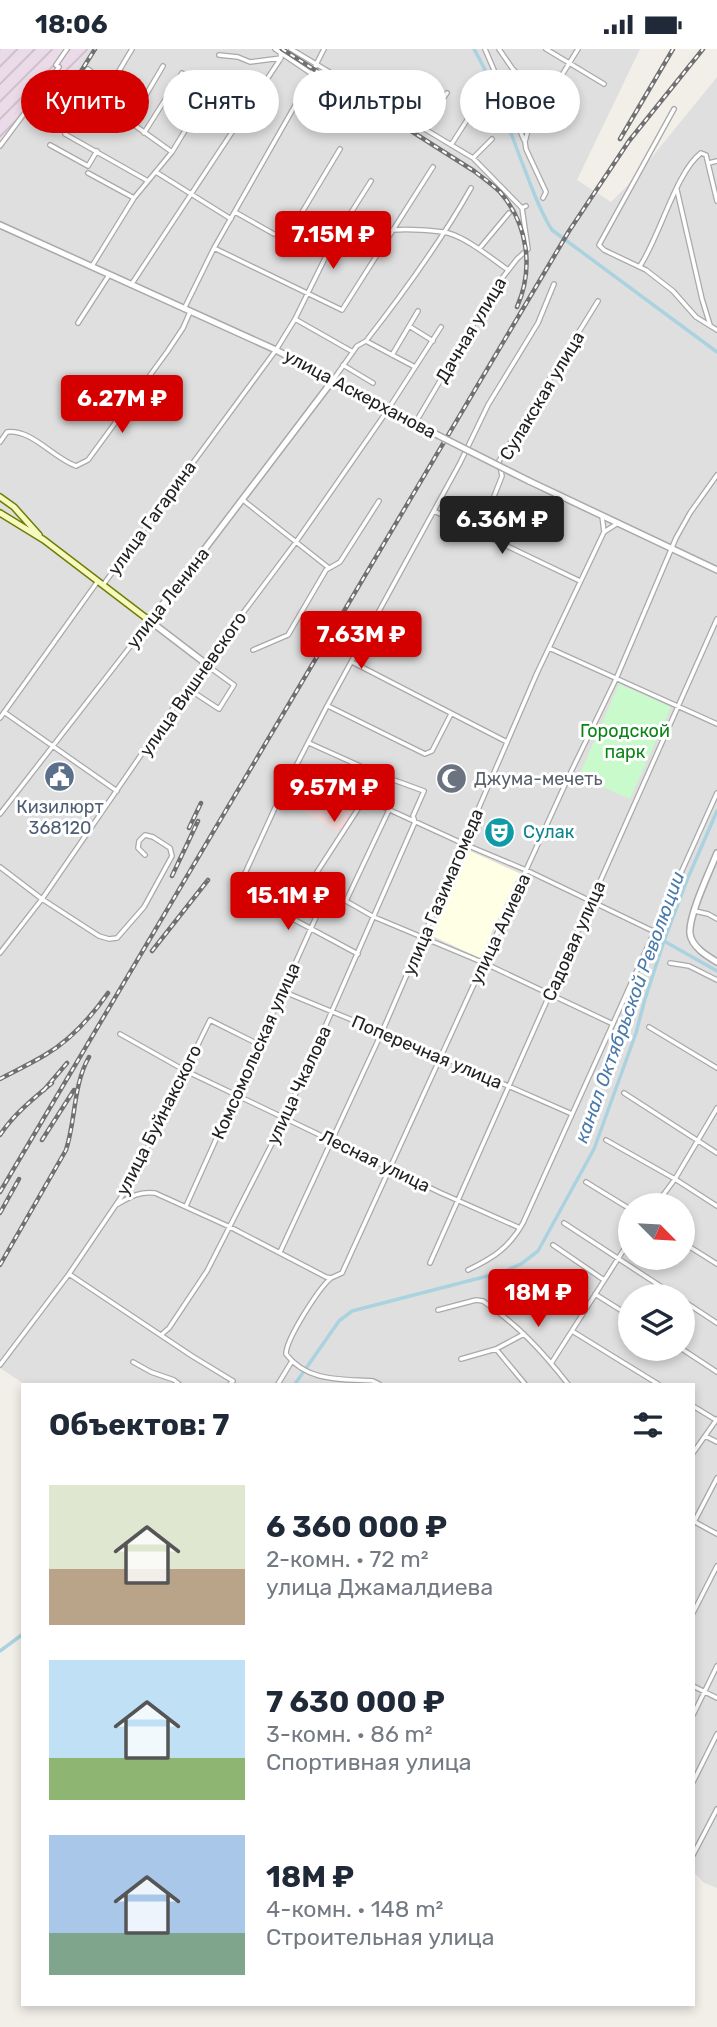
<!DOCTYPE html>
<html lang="ru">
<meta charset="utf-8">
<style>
:root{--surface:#fff;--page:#f6f6f7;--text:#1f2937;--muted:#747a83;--accent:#d40000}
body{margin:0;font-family:Rubik,sans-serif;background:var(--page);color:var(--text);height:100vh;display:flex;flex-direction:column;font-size:26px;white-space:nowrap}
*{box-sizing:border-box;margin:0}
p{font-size:23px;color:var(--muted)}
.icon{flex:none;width:38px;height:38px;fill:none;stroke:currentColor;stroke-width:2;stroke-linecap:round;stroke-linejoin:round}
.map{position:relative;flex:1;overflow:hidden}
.side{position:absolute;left:21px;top:1334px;width:674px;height:623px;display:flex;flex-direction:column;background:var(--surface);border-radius:0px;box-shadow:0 4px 10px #0003}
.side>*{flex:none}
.banner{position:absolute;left:21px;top:21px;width:676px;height:63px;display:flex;gap:14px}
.needle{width:46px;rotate:114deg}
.tools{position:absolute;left:618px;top:1144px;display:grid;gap:14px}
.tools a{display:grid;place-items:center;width:77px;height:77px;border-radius:50%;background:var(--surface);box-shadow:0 4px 10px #0003;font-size:35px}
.price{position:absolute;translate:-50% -60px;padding:0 16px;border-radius:7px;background:var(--accent);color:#fff;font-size:23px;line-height:46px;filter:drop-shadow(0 2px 4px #0008)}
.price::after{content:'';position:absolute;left:50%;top:42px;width:21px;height:16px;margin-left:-10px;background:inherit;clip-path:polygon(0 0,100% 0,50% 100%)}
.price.on{background:#222;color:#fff}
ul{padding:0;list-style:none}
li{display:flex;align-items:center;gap:21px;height:175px;padding:0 28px}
li span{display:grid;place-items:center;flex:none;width:196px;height:140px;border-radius:0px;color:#555}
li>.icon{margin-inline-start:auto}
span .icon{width:84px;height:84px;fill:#fffc;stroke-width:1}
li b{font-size:30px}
h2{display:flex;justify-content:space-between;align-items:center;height:84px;padding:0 28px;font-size:30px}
.chip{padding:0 24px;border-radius:32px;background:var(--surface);box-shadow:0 4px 10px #0003;font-size:24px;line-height:63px}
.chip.on{background:var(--accent);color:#fff}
.status{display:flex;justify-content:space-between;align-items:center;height:49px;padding:0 35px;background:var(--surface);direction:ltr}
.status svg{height:19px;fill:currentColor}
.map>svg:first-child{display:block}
.residential{fill:#e0dfdf;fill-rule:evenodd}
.commercial{fill:#f2dad9}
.industrial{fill:url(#industrial-furrows)}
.education{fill:#ffffe5}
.park{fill:#c8facc}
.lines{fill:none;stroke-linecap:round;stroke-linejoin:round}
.canal{stroke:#aad3df;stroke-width:3.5}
.minor-casing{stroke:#a9a9a9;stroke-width:6}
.tertiary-casing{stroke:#a9a9a9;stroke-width:8}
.secondary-casing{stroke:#707d05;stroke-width:8}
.minor{stroke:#fff;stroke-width:3.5}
.tertiary{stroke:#fff;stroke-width:5}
.secondary{stroke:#f7fabf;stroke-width:5}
.rail-casing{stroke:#707070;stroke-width:4.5}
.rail{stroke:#fff;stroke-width:2;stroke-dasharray:5;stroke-linecap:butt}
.tertiary-bridge-casing{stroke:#a9a9a9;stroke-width:8;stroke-linecap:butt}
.tertiary-bridge{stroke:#fff;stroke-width:5}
.labels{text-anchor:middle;stroke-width:6;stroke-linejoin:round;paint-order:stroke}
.street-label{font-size:18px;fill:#222;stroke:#fff}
.park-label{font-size:18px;fill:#0c8416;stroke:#fff}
.worship-label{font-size:18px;fill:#5b616d;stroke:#fff;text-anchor:start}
.service-label{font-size:18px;fill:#4e5e75;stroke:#fff}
.culture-label{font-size:18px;fill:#0d838f;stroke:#fff;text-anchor:start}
.water-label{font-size:19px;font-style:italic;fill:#4a7aab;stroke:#fff}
</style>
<div class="status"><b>18:06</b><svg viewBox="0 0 49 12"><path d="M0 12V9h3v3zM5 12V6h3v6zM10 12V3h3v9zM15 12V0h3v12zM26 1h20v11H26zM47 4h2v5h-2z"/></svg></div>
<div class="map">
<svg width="717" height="1978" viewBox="0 0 717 1978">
<defs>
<pattern id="industrial-furrows" width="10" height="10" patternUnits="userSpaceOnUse" patternTransform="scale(1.75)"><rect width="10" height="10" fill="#ebdbe8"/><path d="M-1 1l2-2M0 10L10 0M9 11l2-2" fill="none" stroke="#c9bcc7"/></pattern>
</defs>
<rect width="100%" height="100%" fill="#f2efe9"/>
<path class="residential" d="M89,0H640L577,131L611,153L635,129L717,28V1839L704,1834L693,1822V1335H24L0,1319V93L42,36ZM630,1157H682V1209H630ZM630,1248H682V1300H630Z"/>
<path class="commercial" d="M297,720L360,753L340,784L282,750Z"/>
<path class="industrial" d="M0,0H89L69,28L56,39L42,36L0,93Z"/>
<path class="education" d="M468,801L519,824L480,909L430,886Z"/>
<path class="park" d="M619,635L671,658L630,750L579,727Z"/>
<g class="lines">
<path class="canal" d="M474,0C496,38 509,81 525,121C533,142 540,162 552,181L717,303
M664,892L717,922
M295,1335L339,1272L352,1262L503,1223L521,1215L538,1202L594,1100L636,984L645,950L664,892L687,831L717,762
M0,1602L23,1585"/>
<defs>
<path id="minor" d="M275,0L312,25
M291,0L473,109L522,159
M485,0L524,91
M499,0L512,19L545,55
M546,0L604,35
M219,6L238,8L250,13L281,9
M163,17L130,73L172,103
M110,37L132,0
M42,40L68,49L88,20L137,59
M674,60L599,196L604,201L646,221L673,242L696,268L717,281
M421,79L447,44
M144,84L182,24
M65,85L148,132
M50,96L88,117L97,102
M451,96L478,54
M0,97L59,18L56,16L67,0
M340,100L295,175C291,204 376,182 393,181C408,180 434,181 448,184C467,189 491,209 508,221
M473,109L492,90
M709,114L717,112
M156,123L231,170
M88,124L134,149
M677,141L702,250L710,276
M543,149L546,143L526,100L525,93L528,81L578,0
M235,163L274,185
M214,199L342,261L433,118
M479,200L509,164
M92,217L134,149L172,103L200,57
M640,217C660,187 676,123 701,104L706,106L717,152
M131,236L281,9L280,3
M184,260L214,199L297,53L324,0
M295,270L353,303
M78,274L109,226
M409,277L433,292
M366,292L415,318
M392,306L418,262
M343,316L373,334
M333,331L357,297L366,292C405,242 440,194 471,139
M417,371L496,237L517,210L528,200L522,159L526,157
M0,393L7,383C32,380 53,409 76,417L88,411L167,303L183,279L190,263
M243,451L329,519
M434,462L580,532
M602,467L604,483
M480,483L502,427L499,412L598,252
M103,536L276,301L295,270L335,189L371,132
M549,599L717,675
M253,601L288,586L326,521L340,513L379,452
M352,613L507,693
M187,639L219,660L234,636L205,615
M328,657L425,705L432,702L451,665
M4,663L117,742
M0,669L98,532
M296,718L464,795L526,821L653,882
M380,726L308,837L326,846L346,852L389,761
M0,765L150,572
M0,818L42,850L99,887L109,890L117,889L144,858L172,807L170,799L153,788L145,786L139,792L138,799L145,806
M346,852L374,868L484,914L613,975
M695,862L708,865L717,870
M0,904L42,850L187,639L296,493L385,365L441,278
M358,905L254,849L244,842L241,833L280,748L326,659L460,414L488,356L538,274L554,235
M670,914L689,917L717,931
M282,942L442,1008L572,1065
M649,978L717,1019
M120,985L184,1021L441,1144L520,1179
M624,1044L717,1104
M606,1091L675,1130L717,1157
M586,1133L630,1160
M116,1156C130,1148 139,1142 155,1144L230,1178L326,1228L331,1229L342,1224L569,727L616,630L676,489L690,464L717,426
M186,1157L326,846
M655,1157L675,1130L717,1059
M564,1174L677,1248
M682,1193L717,1215
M553,1196L604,1231
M280,1203L382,983L537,624L604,483L618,474
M430,1214L717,570
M468,1221C493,1209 509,1199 523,1174L717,744
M69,1225L192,1307L233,1332L230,1335
M331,1229C319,1239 286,1290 286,1305C307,1333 341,1330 373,1332L379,1335
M547,1241L583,1264
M595,1245L630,1267
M682,1251L717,1274
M438,1261L476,1251L483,1252C518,1276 542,1302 568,1335
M572,1282L658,1335
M161,1286L169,1279L207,1222L285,1069L415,773L413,767L424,742L380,726L309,694
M496,1300L525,1335
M682,1300L717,1323
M461,1310L496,1300L524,1285
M133,1313L151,1323L174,1331L179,1335
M552,1313L630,1191
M0,1316L69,1225L128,1138L210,971L258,995
M278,1335L292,1312
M693,1357L716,1371
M705,1387L717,1393
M693,1404L717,1370
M695,1473L717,1485
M693,1475L717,1429
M693,1564L717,1517
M693,1637L717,1649
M693,1666L717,1617
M693,1733L717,1685
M693,1806L717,1760"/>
<path id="tertiary" d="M0,176L276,301L378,356
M529,432L717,521
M205,614L150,572L333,331
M717,804C710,822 688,867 690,885C692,898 707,907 717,913"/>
<path id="secondary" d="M0,448L14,458L39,486
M0,464L44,491L150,572"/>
</defs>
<use href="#minor" class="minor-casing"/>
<use href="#tertiary" class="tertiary-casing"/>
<use href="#secondary" class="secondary-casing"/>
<use href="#minor" class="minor"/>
<use href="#tertiary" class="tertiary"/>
<use href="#secondary" class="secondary"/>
<defs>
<path id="rail" d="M282,0L474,122C483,129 492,135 500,143C528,175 534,220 517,258
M68,43L95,0
M620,90L673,0
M189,779L201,754
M172,827L198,772
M152,902L208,831
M0,1030C15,1022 30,1015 45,1006C71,991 91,968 108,944
M44,1041L67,1014
M0,1086C14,1065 33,1050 52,1034
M42,1091L74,1041
M0,1143L569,182L629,92L703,0
M0,1164L19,1130
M0,1216L66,1101C76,1070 73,1036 89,1008"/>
</defs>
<use href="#rail" class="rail-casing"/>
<use href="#rail" class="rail"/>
<defs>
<path id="tertiary-bridge" d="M378,356L529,432"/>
</defs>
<use href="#tertiary-bridge" class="tertiary-bridge-casing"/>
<use href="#tertiary-bridge" class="tertiary-bridge"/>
</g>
<defs>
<symbol id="civic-disc" viewBox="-11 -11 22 22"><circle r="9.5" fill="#5c6f8a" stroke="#fff"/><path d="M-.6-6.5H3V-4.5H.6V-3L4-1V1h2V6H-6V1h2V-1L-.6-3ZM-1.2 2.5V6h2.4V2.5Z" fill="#fff"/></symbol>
<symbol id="mosque-disc" viewBox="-11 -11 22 22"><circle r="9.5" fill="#6b7280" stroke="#fff"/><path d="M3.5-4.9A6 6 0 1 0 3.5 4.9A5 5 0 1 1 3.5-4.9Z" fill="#fff"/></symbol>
<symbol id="theatre-disc" viewBox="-11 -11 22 22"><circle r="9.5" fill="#0f9aa8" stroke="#fff"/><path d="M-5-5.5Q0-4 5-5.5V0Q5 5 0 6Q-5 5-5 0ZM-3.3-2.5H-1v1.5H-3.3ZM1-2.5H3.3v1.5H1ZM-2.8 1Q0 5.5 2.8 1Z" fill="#fff"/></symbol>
</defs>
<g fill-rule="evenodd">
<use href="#civic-disc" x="42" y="710" width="35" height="35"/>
<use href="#mosque-disc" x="434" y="712" width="35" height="35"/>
<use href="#theatre-disc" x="482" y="766" width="35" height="35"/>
</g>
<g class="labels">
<g class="street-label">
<text transform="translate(471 281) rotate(-59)" y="6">Дачная улица</text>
<text transform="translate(360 345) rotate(28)" y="6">улица Аскерханова</text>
<text transform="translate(542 347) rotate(-59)" y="6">Сулакская улица</text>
<text transform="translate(152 469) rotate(-54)" y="6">улица Гагарина</text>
<text transform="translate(168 549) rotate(-52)" y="6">улица Ленина</text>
<text transform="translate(193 635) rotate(-55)" y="6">улица Вишневского</text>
<text transform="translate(443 843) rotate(-67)" y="6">улица Газимагомеда</text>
<text transform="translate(500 880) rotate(-65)" y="6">улица Алиева</text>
<text transform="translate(574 892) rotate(-66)" y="6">Садовая улица</text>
<text transform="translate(256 1002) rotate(-66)" y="6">Комсомольская улица</text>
<text transform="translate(427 1003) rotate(23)" y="6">Поперечная улица</text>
<text transform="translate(299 1036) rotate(-65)" y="6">улица Чкалова</text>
<text transform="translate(159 1071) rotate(-63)" y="6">улица Буйнакского</text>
<text transform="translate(375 1112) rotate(26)" y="6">Лесная улица</text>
</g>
<g class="park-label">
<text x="625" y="688">Городской<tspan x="625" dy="21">парк</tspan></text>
</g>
<g class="worship-label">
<text x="474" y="736">Джума-мечеть</text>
</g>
<g class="service-label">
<text x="60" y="764">Кизилюрт<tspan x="60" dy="21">368120</tspan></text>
</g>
<g class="culture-label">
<text x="523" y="789">Сулак</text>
</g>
<g class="water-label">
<text transform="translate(629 958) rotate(-70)" y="7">канал Октябрьской Революции</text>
</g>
</g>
</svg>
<div class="tools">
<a><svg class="needle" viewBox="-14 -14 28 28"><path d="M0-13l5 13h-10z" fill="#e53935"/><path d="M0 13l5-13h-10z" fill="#747a83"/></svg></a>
<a><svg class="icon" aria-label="layers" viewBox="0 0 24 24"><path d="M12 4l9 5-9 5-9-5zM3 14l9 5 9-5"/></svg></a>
</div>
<b class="price" style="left:333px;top:222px">7.15M ₽</b>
<b class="price" style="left:122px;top:386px">6.27M ₽</b>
<b class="price on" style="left:502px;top:507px">6.36M ₽</b>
<b class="price" style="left:361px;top:622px">7.63M ₽</b>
<b class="price" style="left:334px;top:775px">9.57M ₽</b>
<b class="price" style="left:288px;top:883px">15.1M ₽</b>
<b class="price" style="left:538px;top:1280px">18M ₽</b>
<div class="banner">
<a class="chip on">Купить</a>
<a class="chip">Снять</a>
<a class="chip">Фильтры</a>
<a class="chip">Новое</a>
</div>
<section class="side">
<h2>Объектов: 7<svg class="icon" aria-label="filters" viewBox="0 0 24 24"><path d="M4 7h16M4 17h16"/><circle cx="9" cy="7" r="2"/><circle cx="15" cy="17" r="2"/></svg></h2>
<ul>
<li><span style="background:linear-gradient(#dfe7d0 60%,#b9a48a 0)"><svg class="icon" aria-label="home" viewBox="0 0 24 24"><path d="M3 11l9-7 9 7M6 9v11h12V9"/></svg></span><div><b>6 360 000 ₽</b><p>2-комн. · 72 m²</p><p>улица Джамалдиева</p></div></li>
<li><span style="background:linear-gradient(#bfe0f5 70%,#8fb573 0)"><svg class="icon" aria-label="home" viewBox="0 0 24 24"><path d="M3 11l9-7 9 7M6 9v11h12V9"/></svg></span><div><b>7 630 000 ₽</b><p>3-комн. · 86 m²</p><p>Спортивная улица</p></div></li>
<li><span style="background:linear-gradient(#a9c7e8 70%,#7fa58c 0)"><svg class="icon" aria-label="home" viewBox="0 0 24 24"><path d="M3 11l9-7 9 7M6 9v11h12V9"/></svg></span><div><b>18M ₽</b><p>4-комн. · 148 m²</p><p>Строительная улица</p></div></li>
</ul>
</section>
</div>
